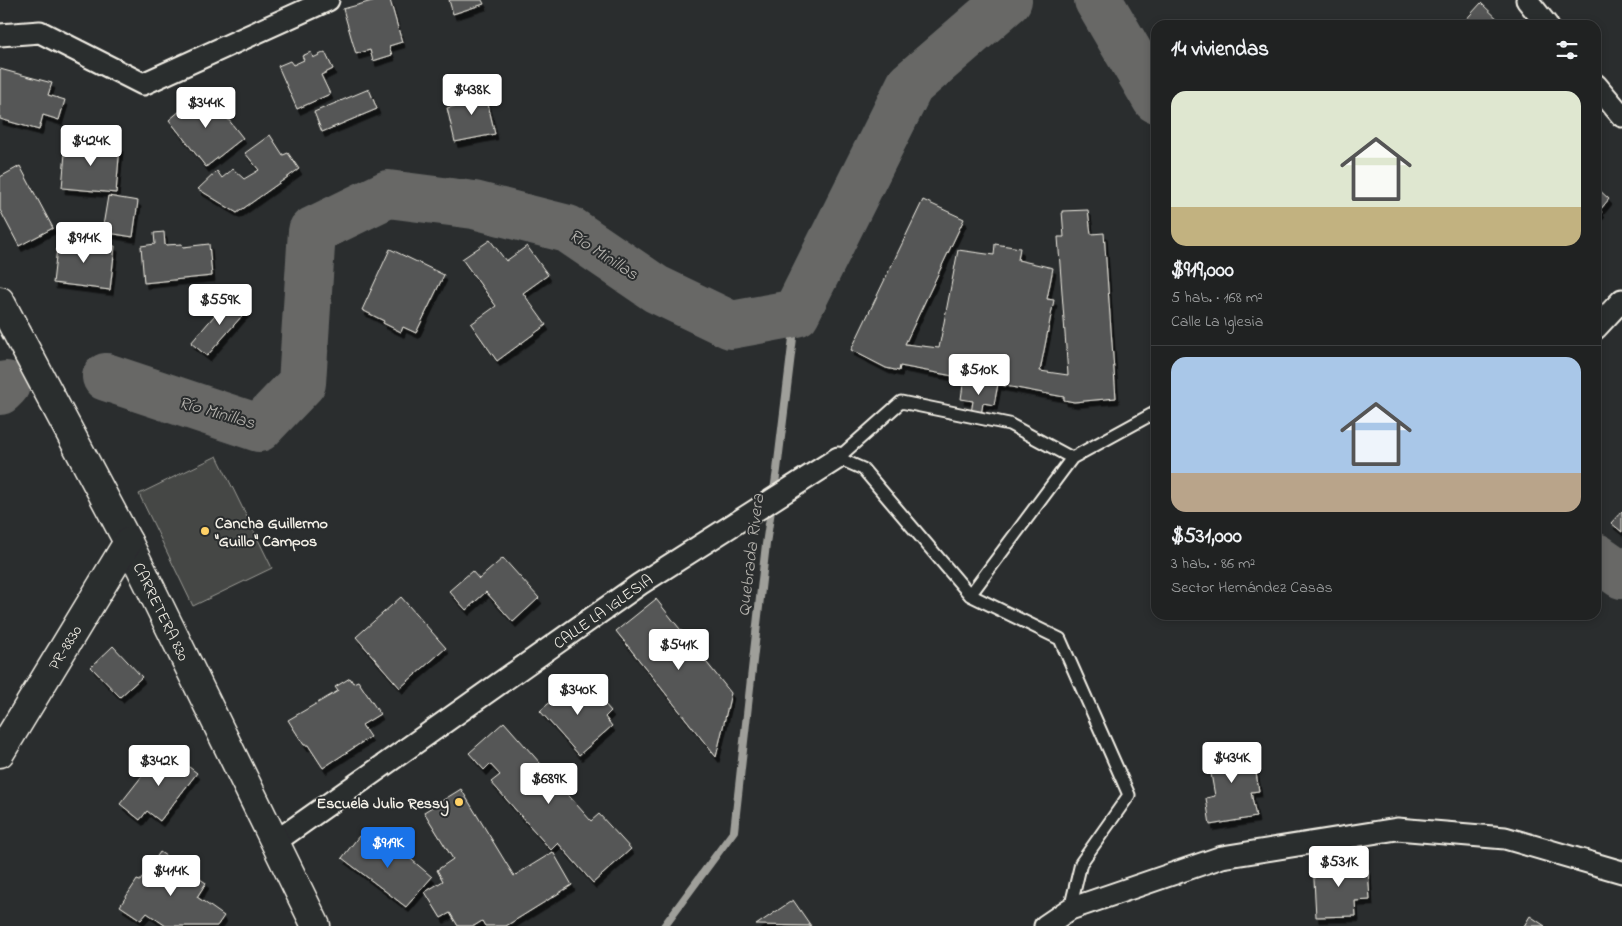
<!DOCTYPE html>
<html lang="es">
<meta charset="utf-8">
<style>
:root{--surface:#202222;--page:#282a2a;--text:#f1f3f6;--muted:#a2a4a5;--line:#3d3f40;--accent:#1a73e8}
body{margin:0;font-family:"Indie Flower",sans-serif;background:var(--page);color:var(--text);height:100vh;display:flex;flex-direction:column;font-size:19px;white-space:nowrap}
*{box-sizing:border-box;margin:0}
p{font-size:16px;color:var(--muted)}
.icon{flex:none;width:28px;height:28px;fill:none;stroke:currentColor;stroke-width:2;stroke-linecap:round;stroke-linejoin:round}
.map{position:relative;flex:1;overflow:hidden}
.drawer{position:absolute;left:1151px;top:20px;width:450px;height:600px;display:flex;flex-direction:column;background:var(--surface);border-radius:15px;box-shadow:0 2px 8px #0003,0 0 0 1px var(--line)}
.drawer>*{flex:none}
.price{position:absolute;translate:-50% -42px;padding:0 11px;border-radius:5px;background:#fff;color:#222;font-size:16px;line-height:32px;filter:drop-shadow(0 1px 2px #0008)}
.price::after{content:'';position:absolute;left:50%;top:30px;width:15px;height:11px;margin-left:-8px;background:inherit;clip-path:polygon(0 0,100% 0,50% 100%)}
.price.on{background:var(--accent);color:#fff}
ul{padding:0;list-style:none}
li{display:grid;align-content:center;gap:10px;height:265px;padding:0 20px}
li+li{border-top:1px solid var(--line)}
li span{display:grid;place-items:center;height:155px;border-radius:15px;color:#555}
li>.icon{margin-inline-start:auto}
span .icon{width:90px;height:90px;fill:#fffc;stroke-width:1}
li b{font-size:21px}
h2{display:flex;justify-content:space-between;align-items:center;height:60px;padding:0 20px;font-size:21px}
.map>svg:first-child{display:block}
.green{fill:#444645;stroke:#9c9c96}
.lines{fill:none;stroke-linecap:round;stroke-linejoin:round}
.stream{stroke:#9f9f9a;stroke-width:8}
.river{stroke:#676866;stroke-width:48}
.building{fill:#555756;stroke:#f4f1e8;filter:url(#shadow)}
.lane-casing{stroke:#f4f1e8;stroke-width:15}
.street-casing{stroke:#f4f1e8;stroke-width:25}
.secondary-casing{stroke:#f4f1e8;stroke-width:31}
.lane{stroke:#2a2d2e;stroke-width:11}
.street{stroke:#2a2d2e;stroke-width:21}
.secondary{stroke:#2a2d2e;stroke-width:28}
.poi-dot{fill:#ffd166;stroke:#2a2d2e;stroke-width:2}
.labels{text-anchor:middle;stroke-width:4;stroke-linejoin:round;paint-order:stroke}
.poi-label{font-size:16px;font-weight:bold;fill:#f4f1e8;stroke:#2a2d2e;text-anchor:start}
.street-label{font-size:16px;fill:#f4f1e8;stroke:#2a2d2e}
.water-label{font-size:18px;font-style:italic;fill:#b5b3ae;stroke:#2a2d2e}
</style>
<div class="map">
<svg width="1622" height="926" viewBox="0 0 1622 926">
<defs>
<filter id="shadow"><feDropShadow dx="3" dy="5.5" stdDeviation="0" flood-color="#0009"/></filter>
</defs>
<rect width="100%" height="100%" fill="#2a2d2e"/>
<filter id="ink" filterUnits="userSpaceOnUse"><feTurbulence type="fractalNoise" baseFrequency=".02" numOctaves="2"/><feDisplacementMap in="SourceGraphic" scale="10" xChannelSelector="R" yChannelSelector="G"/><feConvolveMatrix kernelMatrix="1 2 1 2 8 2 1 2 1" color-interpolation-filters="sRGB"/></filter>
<g filter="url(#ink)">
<path class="green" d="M217,456L272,568L193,606L139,494Z"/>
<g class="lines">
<path class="stream" d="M664,926L734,831L766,544L777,470L796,313"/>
<path class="river" d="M1098,0L1156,99
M106,377L259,428L302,383L312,231L388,194L474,205L568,229L656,289L731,325L796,313L910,85L1008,0
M0,391L6,385
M1596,557L1622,575"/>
</g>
<path class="building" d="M376,0H390L402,42L389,46L392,55L373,61L370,50L356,54L343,9Z
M449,0H482L484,4L453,14Z
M1481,3L1504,25H1461Z
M311,52L313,58L325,52L333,69L321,75L330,94L297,109L278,66L290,61L293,65L304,60L302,56Z
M0,69L52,83L48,95L65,100L59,120L43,115L39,130L0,119Z
M483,83L495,134L455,142L447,108L467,103L464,87Z
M369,89L377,109L322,132L314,112Z
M205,90L243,138L206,167L169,120Z
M270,135L283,155L288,153L299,169L237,213L198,189L217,171L222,178L233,169L244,179L259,170L245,153Z
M66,141L120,146L116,193L62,188Z
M20,166L53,228L19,246L0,210V177Z
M1596,187L1609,199L1600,210L1602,212L1596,218Z
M108,196L138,201L133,237L102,232Z
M923,200L964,219L905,344L939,348L958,250L994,255L995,244L1020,248L1018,260L1053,268L1047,299L1054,300L1040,371L1068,375L1058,237H1064L1062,211L1088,210L1091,234L1104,233L1116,398L1074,402L1064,400V397L900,366L899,371L886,368L851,350Z
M164,232L165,245L182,244L183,247L209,244L212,276L144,283L141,246L155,244L154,233Z
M58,239L115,246L110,290L53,283Z
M490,240L506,261L527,246L548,275L523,293L546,325L497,361L471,324L496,306L462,259Z
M390,249L444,275L416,333L403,327L401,332L383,323L384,321L362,310Z
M232,295L248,309L207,356L191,343Z
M964,378L998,384L994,405L983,403L980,422L970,419L973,401L961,399Z
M1622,511V532L1611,523Z
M503,558L539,598L513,622L486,592L466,610L449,591L472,571L479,579Z
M401,597L446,648L400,688L356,637Z
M656,599L731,693L716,757L616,631Z
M113,646L142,677L120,697L91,667Z
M350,678L353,683L358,681L380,714L362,725L370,737L323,768L308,745H304L288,720L338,691L335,687Z
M577,679L593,697L596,694L611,711L605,717L612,726L579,755L540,711Z
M504,722L591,821L599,814L631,849L593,883L558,843L551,850L491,782L500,775L490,764L484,770L469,753Z
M1251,743L1259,791L1251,792L1256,817L1210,825L1206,798L1215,796L1207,751Z
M164,748L197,773L160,821L147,811L140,820L120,804Z
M461,789L514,876L553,852L572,885L506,926H485L482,921L474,926H458L450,913L441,918L425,892L443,881L437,870L453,859L424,812Z
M359,836L376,848L386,838L432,877L406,907L342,858Z
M160,852L206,883L197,897L224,916L217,926H166L147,913L141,920L120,906L137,880L140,881Z
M1354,859V870L1368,869L1370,900L1355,901L1356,916L1316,917L1313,861Z
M793,900L811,926L756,925Z
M1530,916L1545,926H1524Z"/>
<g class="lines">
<defs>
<path id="lane" d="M970,595L1072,458L1156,412
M1070,909L1081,863L1129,795L1060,639L970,595L863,469L838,458L901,402L1009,424L1072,458"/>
<g id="street">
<path d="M1527,0L1547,25"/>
<path d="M0,35L40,32L143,84L328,0"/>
<path d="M1596,85L1622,116"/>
<path d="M1596,328L1622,300"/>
<path id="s1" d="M275,842L640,584L838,458"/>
<path d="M1045,926L1070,909L1222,857L1397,829L1505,838L1622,872"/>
</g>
<g id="secondary">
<path id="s2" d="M0,301L128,542L316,926"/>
<path id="s3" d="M0,753L128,542"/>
</g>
</defs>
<use href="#lane" class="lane-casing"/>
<use href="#street" class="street-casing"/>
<use href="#secondary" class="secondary-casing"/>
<use href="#lane" class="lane"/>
<use href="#street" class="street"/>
<use href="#secondary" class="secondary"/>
</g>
</g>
<g class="poi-dot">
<circle cx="205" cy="531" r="5"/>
<circle cx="459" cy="802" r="5"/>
</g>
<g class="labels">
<g class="poi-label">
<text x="215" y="528">Cancha Guillermo<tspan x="215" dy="18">"Guillo" Campos</tspan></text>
<text x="449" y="808" text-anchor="end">Escuela Julio Ressy</text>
</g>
<g class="street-label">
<text dy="6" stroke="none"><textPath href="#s2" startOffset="350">CARRETERA 830</textPath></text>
<text dy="6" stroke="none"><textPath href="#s1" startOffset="401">CALLE LA IGLESIA</textPath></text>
<text dy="6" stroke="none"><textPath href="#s3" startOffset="124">PR-8830</textPath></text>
</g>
<g class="water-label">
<text transform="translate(604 254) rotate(33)" y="6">Río Minillas</text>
<text transform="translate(217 412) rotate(16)" y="6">Río Minillas</text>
<text transform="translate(750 555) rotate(-83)" y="6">Quebrada Rivera</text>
</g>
</g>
</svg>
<b class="price" style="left:472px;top:116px">$438K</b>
<b class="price" style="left:206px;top:129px">$344K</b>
<b class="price" style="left:91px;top:167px">$424K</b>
<b class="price" style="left:84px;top:264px">$914K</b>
<b class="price" style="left:220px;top:326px">$559K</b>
<b class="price" style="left:979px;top:396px">$510K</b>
<b class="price" style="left:679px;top:671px">$541K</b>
<b class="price" style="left:578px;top:716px">$340K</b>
<b class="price" style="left:1232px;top:784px">$434K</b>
<b class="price" style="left:159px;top:787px">$342K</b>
<b class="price" style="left:549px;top:805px">$689K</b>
<b class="price on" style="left:388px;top:869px">$919K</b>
<b class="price" style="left:1339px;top:888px">$531K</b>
<b class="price" style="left:171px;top:897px">$414K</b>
<section class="drawer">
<h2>14 viviendas<svg class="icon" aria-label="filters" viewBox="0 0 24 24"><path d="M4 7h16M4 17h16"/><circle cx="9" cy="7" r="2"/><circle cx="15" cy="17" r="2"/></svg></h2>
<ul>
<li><span style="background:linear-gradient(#dfe7d0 75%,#c2b280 0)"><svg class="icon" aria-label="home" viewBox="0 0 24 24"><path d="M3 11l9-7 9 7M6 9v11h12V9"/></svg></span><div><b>$919,000</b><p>5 hab. · 168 m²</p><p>Calle La Iglesia</p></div></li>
<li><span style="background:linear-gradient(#a9c7e8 75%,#b9a48a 0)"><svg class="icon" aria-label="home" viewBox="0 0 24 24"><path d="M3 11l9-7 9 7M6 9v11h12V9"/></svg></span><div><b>$531,000</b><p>3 hab. · 86 m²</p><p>Sector Hernández Casas</p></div></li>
</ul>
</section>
</div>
